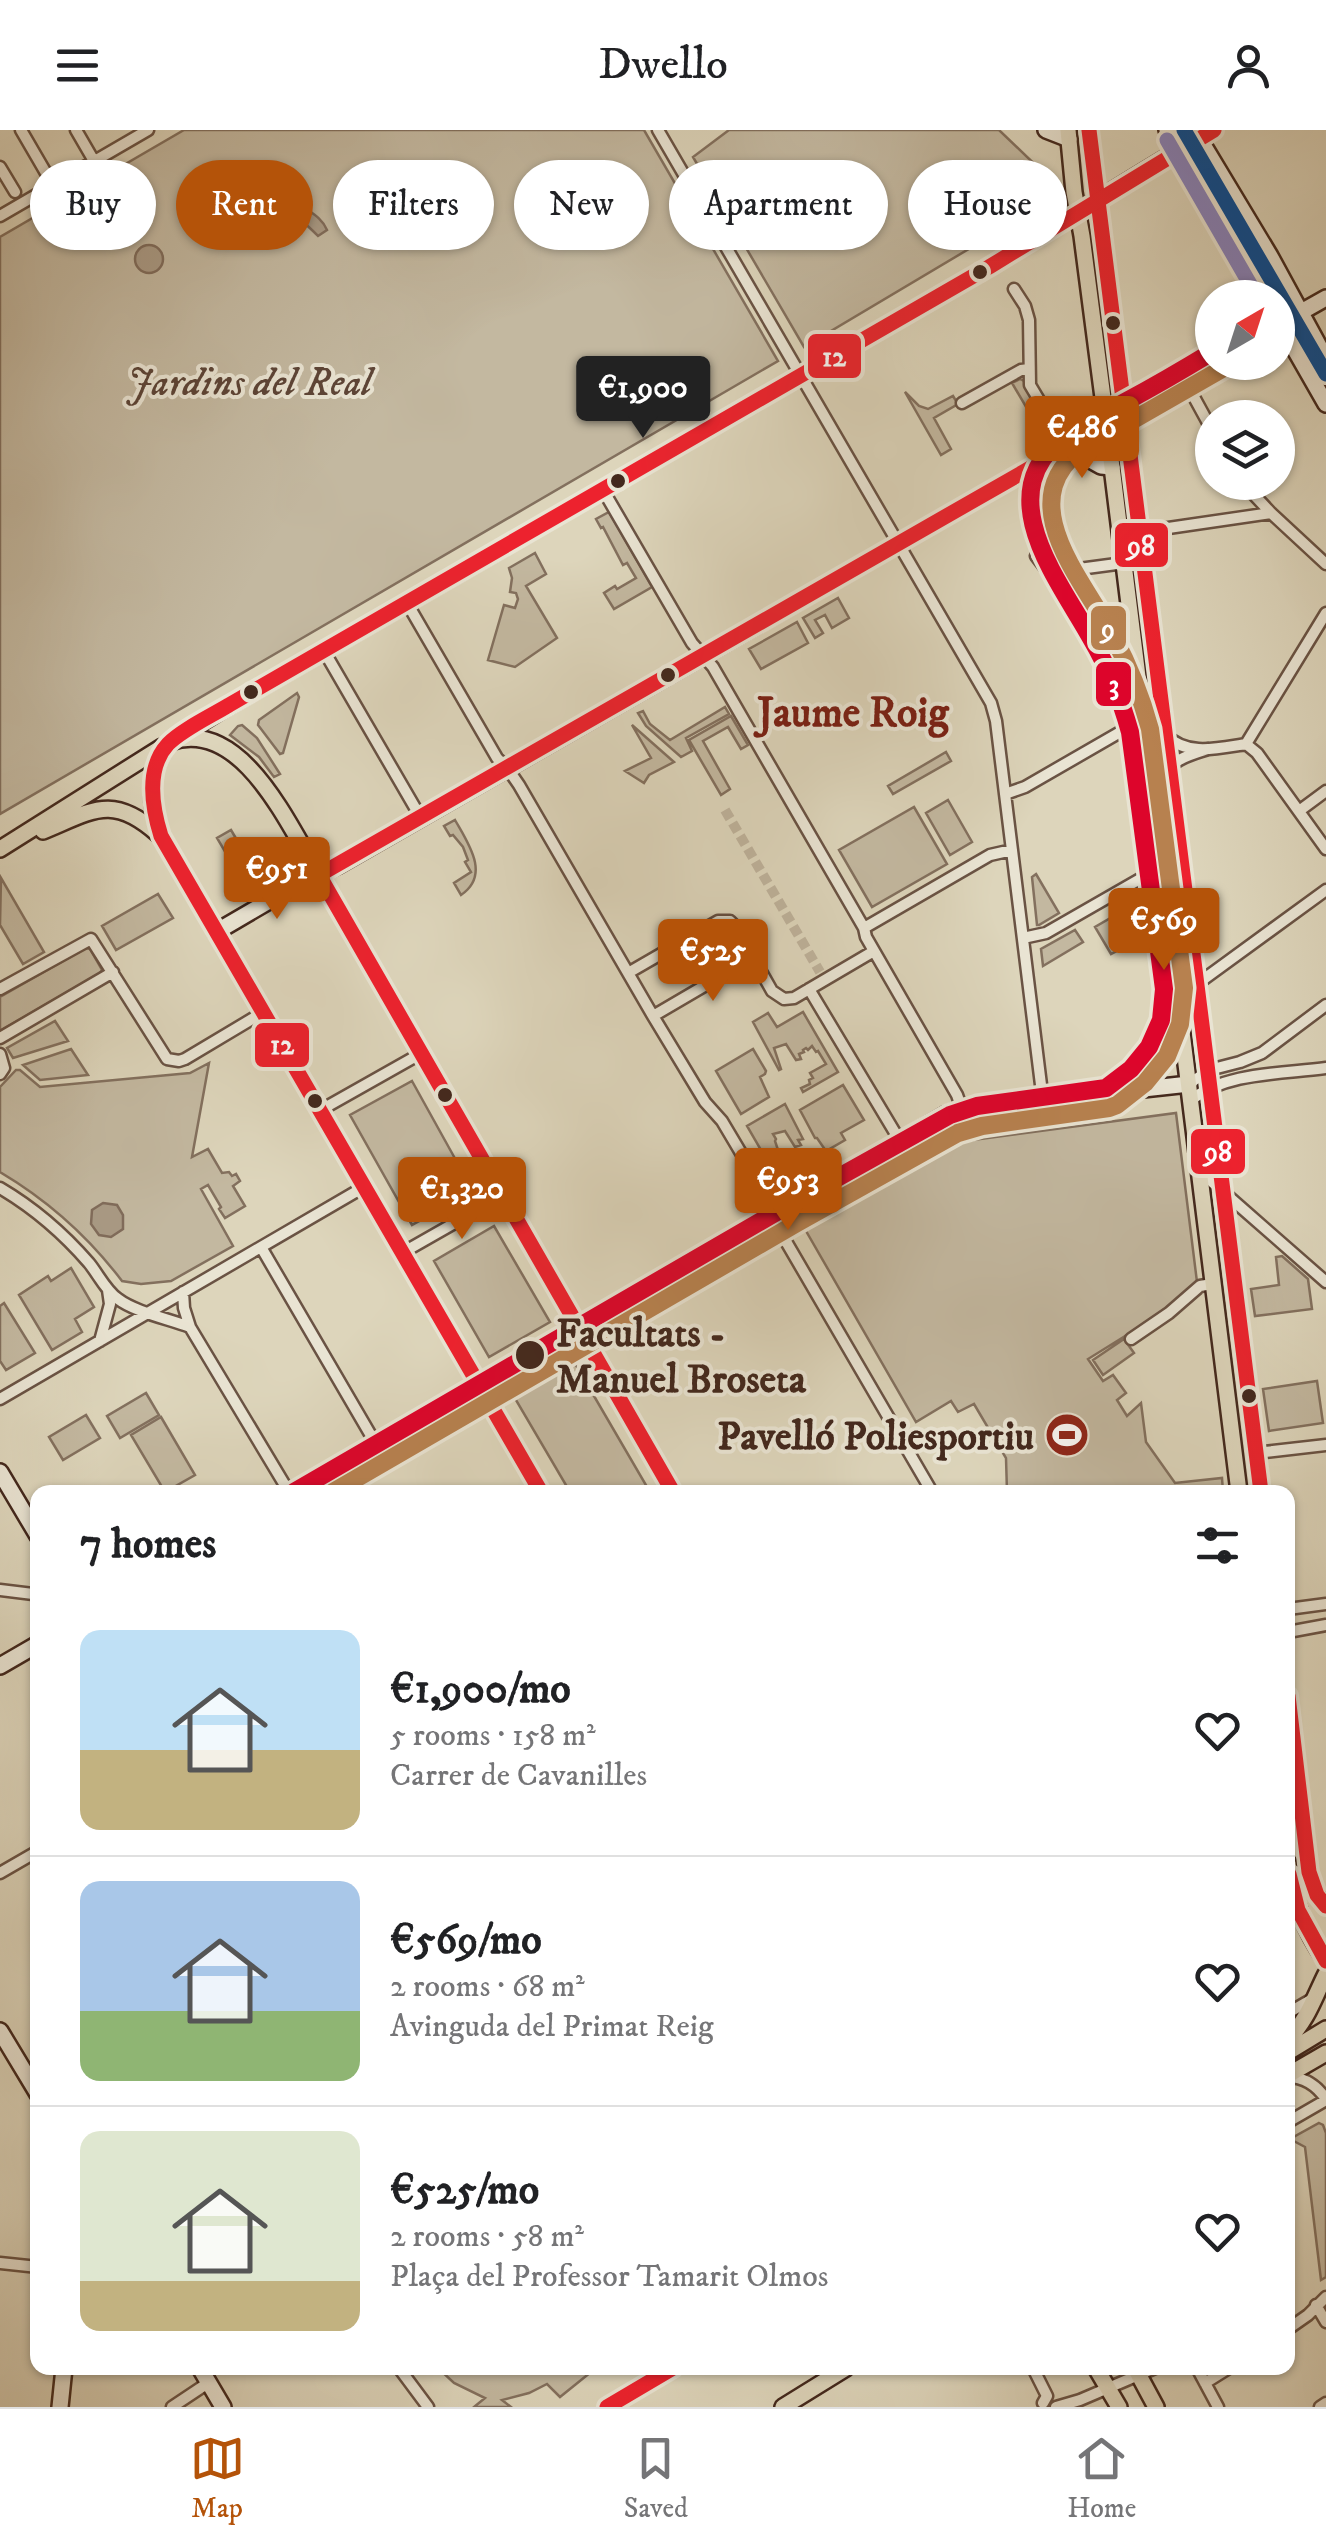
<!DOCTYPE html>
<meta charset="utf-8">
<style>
:root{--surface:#fff;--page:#f2f2f2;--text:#202124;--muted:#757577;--line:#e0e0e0;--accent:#b45309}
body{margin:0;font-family:"IM FELL DW Pica",serif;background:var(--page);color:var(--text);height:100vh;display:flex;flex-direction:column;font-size:38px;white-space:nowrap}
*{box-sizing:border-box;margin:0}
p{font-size:32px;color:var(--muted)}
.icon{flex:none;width:55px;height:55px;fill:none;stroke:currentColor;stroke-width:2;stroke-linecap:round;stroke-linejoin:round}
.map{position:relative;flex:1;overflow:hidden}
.drawer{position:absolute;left:30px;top:1355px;width:1265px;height:890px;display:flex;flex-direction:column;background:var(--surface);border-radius:20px;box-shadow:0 2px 8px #0004}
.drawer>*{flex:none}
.top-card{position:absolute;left:30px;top:30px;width:1268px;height:90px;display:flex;gap:20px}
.needle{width:65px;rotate:39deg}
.fabs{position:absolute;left:1195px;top:150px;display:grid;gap:20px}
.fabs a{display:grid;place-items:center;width:100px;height:100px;border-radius:50%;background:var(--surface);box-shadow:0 2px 8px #0004;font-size:50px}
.price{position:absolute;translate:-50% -85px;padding:0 22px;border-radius:10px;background:var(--accent);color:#fff;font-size:32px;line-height:65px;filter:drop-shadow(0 2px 5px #0008)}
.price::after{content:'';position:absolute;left:50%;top:60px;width:30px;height:22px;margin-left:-15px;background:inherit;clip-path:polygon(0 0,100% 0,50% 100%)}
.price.current{background:#222;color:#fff}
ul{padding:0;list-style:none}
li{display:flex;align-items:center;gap:30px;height:250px;padding:0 50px}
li+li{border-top:2px solid var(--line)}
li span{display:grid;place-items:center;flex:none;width:280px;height:200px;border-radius:20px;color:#555}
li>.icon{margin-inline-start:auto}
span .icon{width:120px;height:120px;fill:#fffc;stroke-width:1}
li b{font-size:42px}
h2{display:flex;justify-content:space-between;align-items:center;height:120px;padding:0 50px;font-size:42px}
.tag{padding:0 35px;border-radius:45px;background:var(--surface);box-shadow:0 2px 8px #0004;font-size:35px;line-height:90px}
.tag.current{background:var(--accent);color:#fff}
header{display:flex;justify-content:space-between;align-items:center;height:130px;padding:0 50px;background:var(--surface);font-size:45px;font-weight:600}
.tab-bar{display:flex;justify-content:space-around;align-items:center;height:140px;border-top:2px solid var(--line);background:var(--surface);font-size:28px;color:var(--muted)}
.tab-bar a{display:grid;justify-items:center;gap:5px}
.tab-bar .current{color:var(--accent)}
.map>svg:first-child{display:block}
.green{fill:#c3b8a0;stroke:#83705e;stroke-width:2.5}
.water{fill:#a99a85;stroke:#806c5b;stroke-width:2.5}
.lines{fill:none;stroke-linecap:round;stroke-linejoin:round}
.street-tunnel{stroke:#beb29b;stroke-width:10;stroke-dasharray:10 5;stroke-linecap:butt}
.street-casing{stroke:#6a5344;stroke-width:15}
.secondary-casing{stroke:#43281d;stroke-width:20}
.primary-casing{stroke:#43281d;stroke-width:20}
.street{stroke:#e9e4d3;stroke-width:10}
.secondary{stroke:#e9e4d3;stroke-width:15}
.primary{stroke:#ddd5bb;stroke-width:15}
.bus-1-casing{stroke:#e9e4d3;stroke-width:22}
.bus-2-casing{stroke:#e9e4d3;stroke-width:22}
.bus-1{stroke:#ed222e;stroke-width:15}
.bus-2{stroke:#ed222e;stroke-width:15}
.tram-1-casing{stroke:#e9e4d3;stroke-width:22}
.tram-2-casing{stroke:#e9e4d3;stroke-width:22}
.tram-1{stroke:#004a99;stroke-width:15}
.tram-2{stroke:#8884bf;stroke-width:15}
.metro-1-casing{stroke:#e9e4d3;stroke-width:25}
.metro-2-casing{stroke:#e9e4d3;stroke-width:25}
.metro-1{stroke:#dd052b;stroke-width:18}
.metro-2{stroke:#b7814f;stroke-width:18}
.bus-dot{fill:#43281d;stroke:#e9e4d3;stroke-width:4}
.labels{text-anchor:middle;stroke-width:8;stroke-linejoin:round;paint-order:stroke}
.park-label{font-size:40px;font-style:italic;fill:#5d4537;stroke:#e9e4d3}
.stop-label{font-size:40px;font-weight:bold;fill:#43281d;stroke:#e9e4d3;text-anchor:start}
.poi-label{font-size:40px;font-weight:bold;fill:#43281d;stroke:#e9e4d3;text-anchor:end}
.neighbourhood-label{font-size:42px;font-weight:bold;fill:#7a1f14;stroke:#e9e4d3}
.line-badge{stroke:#e9e4d3;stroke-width:4}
.badge-label{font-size:28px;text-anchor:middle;font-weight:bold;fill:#fff}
</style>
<header><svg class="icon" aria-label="menu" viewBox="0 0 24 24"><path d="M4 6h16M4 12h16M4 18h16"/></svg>Dwello<svg class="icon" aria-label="person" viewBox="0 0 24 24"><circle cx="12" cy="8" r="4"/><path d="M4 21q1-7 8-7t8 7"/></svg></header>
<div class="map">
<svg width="1326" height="2277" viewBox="0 0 1326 2277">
<rect width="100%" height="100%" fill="#ddd5bb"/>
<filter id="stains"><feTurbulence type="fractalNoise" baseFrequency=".002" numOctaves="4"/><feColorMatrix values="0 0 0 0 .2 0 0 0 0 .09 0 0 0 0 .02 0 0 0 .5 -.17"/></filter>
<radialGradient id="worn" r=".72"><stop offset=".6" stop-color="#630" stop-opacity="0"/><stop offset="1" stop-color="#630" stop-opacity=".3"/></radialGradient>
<path class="green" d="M184,0H644L778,231L0,684V107Z
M729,0H999L1051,50L1048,68L994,104L804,217L693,27Z
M1020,249L1024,251L1055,303L1045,309L1012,253Z
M905,262L919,276L928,279L953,266L958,274L934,288L951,319L941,325Z
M609,382L652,457L614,479L604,463L615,456L617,459L636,448L627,433L623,435L603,397L601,398L596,389Z
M535,423L546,444L526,456L557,508L515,537L488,530L504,475L515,478L518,469L516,463L510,462L512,448L509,438Z
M838,468L849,488L832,498L825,485L815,490L823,503L815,508L803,488Z
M797,492L808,513L761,539L749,519Z
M297,563L299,567L283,623L280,624L258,595L259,590Z
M725,577L729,584L686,608L692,621L681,627L646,596L638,583L643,581L650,594L670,610Z
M731,586L748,615L741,619L728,597L703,611L730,659L721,665L689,610Z
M242,595L257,608L280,644L274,647L259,627L230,605L238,596Z
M632,595L674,632L649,645L644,653L625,641L651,628Z
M946,622L951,631L893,664L888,656Z
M948,670L972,712L950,725L926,683Z
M914,677L947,734L872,777L839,720Z
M455,690C468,713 491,745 461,765L454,753L471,742L465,732L468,730L463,717L453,705L450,706L444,696Z
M231,700L257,744L243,752L217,708Z
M1036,744L1059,783L1039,795H1037L1032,747Z
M1,748L44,822L23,834L0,795Z
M158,764L173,788L116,820L102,796Z
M1114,786L1130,814L1111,824L1095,797Z
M1075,800L1083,812L1043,836L1041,819Z
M86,818L90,819L102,840L100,843L0,901V867Z
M803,882L838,942L803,962L801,958L810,954L809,950L813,948L810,943L826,934L818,921L816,922L812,916L808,920L806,918L803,920L804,922L799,924L801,929L796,930L786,914L774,918L781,939L779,940L753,892L768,883L777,897Z
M55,891L68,911L13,928L7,918Z
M71,919L88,945L40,950L23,935Z
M753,919L766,941L765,944L760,947L769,967L741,984L716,941Z
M209,933L192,1027L208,1019L222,1043L229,1042L232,1046L236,1044L240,1051L233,1056L245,1076L225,1088L219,1079L221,1077L208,1055L201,1059L233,1116L171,1151L141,1154L122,1151C88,1106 49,1071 0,1042V957L16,940H20L40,957L190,943Z
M412,951L473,1061L412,1095L350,985Z
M843,955L864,990L841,1003L845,1010L826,1021L817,1008H815L800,980Z
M785,974L803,1009L798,1010L801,1015L795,1017L785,1001L773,1004L776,1009L775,1011L780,1026L776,1030L773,1025L769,1028L765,1027L747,996Z
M1176,983L1197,1152L1167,1180L1088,1229L1103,1251L1113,1245L1126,1263L1117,1270L1127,1286L1141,1273L1146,1312L1175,1353L1222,1348L1223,1362H1007L1006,1328L974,1274L958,1282L951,1271L916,1292L802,1094L935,1015Z
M494,1096L550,1192L489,1227L434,1131Z
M1282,1126L1308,1149L1312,1179L1255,1186L1251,1159L1279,1155L1276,1127Z
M71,1138L94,1177L75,1189L82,1202L52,1220L19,1165L48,1146L51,1151Z
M4,1173L35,1223L6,1240L0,1231V1176Z
M1124,1209L1134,1223L1103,1245L1093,1230Z
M573,1230L650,1362H570L513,1265Z
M1317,1251L1323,1293L1269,1301L1263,1259Z
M146,1263L159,1285L120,1308L107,1286Z
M86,1285L100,1308L63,1330L49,1307Z
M161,1287L195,1345L165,1362L131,1305Z
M1319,1993L1323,1995L1326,2003V2147L1321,2150L1305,2017L1290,2009Z
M438,2238H596L560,2267L547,2254L529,2263L502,2270L511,2277H474L485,2268L454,2253Z"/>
<path class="water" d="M268,39L271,40C279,49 285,57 292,66C302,80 320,83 327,100L318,106L313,101L264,55L262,48Z
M135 129a14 14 0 1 1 28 0a14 14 0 1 1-28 0Z
M103,1073L117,1075L123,1085V1099L111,1107L99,1105L91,1094L92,1080Z"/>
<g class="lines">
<path class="street-tunnel" d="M725,680L820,842"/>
<defs>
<path id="street" d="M21,0L53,55
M76,0L94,31
M658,0L991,573L996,591L1043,971
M0,37L15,62
M0,86L148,0
M1014,159L1025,176L1029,190L1030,255L1067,317
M1183,247L1212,300
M962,273L1021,240L1029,239
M1242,352L1271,383L1326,434
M603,360L692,513L713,537L864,798L866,807L957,965L962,979
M1141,402L1271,383
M1036,426L1049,443L1124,433
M407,473L497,628L508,639L519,655L653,886L705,972L722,991L760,1055L763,1072L932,1362
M324,521L421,688
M1166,605C1187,627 1219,618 1246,614L1326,483
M1246,614L1257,623L1326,719
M1005,664L1025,657L1129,597L1144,595
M1299,681L1326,661
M1171,790L1179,806L1184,843L1188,849L1192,850L1204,849L1326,760
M864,798L990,725L1012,720
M1023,808L1046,803L1161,737L1170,724L1161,649C1170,630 1189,625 1208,619
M628,843L718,791H730L735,796L772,861L784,869L794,868L874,821
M0,859L91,809L167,929L179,931L185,929L262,883
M809,859L900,1011
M653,886L752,828
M0,908L113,842
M0,924L4,938L0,944
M1189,954L1209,940L1240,932L1262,923L1326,875
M1191,970C1226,942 1282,944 1326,938
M319,981L420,924
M1196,1002L1206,1016L1212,1052L1326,1152
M0,1058C34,1078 63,1103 89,1133C98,1144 106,1161 118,1169C135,1182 169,1189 190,1197
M261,1117L373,1309L375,1317
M402,1123L502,1066
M183,1162L184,1178L190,1197L289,1362
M1131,1209L1169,1183L1200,1156L1212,1154
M100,1211L110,1174L108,1160
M0,1269L364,1057
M1256,1323L1326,1315
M0,1460L33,1464L38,1467
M1288,1479L1326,1474
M1288,1502L1326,1495
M0,1743L38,1721
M1288,1883L1314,1868
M1288,1947C1304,1947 1317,1956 1326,1969
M1288,1992L1326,1970
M0,2133L38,2137
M1316,2175L1326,2192
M1288,2199L1308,2185L1326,2167
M399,2238L428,2277
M1033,2238L1047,2266L1043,2273
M1197,2238L1218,2277
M1205,2253L1229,2238
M172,2277L208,2253
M1056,2277L1080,2270L1155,2238
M1320,2277L1326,2273"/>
<path id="secondary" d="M1046,0L1069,9
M1167,0L1189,42L1263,168
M1196,3L1270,126L1326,229
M1294,186L1326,168
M1278,190L1326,274
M1067,317L1101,336L1112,337
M170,612L235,572L989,137C1065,92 1137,43 1214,0
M216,802L298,754L337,736L1067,317L1146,266L1212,231
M0,1342L38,1406
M298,1362L481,1257C516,1228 559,1208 600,1187L945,985L962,979L1189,954
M0,1536L38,1514
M0,1901L38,1964
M200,2238L223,2277
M60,2277L64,2238"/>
<path id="primary" d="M1068,0L1074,62L1082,106L1112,337L1239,1362
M1089,0L1261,1362
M43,701C92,681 112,663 158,704
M0,719L162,617
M541,1362L161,706C150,676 146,638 170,612C242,586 289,697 319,745L673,1362
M1288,1566L1309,1742L1317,1765L1326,1776
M1288,1733C1292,1770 1305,1800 1326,1831
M1288,1909C1307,1891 1314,1868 1326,1844
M1288,1922L1326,1899
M1288,1945L1326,1923
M1096,2238L1119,2277
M1135,2238L1156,2277
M607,2277L673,2238
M783,2277L846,2238"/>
</defs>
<use href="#street" class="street-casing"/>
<use href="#secondary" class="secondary-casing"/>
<use href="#primary" class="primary-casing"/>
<use href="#street" class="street"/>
<use href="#secondary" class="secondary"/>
<use href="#primary" class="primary"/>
<defs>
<path id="bus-1" d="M1089,0L1261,1362
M1288,1566L1309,1742L1317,1765L1326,1776
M1289,1744L1298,1780L1326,1831"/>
<path id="bus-2" d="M541,1362L161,706C152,677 145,639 168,614C183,599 211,586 229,575L989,137L1214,0
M673,1362L319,745L1067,317L1146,266L1212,231
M607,2277L673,2238"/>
</defs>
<use href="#bus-1" class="bus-1-casing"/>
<use href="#bus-2" class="bus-2-casing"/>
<use href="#bus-1" class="bus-1"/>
<use href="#bus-2" class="bus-2"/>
<defs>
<path id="tram-1" d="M1184,0L1326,244"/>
<path id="tram-2" d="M1167,10L1258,168"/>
</defs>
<use href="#tram-1" class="tram-1-casing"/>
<use href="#tram-2" class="tram-2-casing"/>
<use href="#tram-1" class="tram-1"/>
<use href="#tram-2" class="tram-2"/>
<defs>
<path id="metro-1" d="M294,1362L787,1076L950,985L977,976L1106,958L1131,939L1149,917L1161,890L1164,859L1130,602C1121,570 1109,539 1092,510C1061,453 991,369 1059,311C1079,294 1103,284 1125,272C1155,256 1184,239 1212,222"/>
<path id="metro-2" d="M333,1362L797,1093L958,1003L982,996L1109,978L1117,975L1145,953L1167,926L1180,894L1184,858L1150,599C1141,566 1129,536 1113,506C1084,451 1012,374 1079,321L1222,239"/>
</defs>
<use href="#metro-1" class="metro-1-casing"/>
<use href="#metro-2" class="metro-2-casing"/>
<use href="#metro-1" class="metro-1"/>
<use href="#metro-2" class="metro-2"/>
</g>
<defs>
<symbol id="stadium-disc" viewBox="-11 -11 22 22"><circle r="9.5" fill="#8f2418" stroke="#e9e4d3"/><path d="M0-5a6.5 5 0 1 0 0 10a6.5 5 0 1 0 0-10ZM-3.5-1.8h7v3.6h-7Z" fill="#fff"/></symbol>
</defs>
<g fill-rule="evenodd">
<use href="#stadium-disc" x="1042" y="1280" width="50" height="50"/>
</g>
<g class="bus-dot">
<circle cx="980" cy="142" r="9"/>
<circle cx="1113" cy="193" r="9"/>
<circle cx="618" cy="351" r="9"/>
<circle cx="668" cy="545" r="9"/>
<circle cx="251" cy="562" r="9"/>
<circle cx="445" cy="965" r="9"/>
<circle cx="315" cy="971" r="9"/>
<circle cx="530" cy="1225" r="16"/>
<circle cx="1249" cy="1266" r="9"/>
</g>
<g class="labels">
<g class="park-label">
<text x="249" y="265">Jardins del Real</text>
</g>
<g class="stop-label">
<text x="556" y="1216">Facultats -<tspan x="556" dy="46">Manuel Broseta</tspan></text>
</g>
<g class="poi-label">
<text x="1034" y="1319">Pavelló Poliesportiu</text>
</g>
<g class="neighbourhood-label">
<text x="853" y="596">Jaume Roig</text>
</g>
</g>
<g class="line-badge">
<rect x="806" y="202" width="57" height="48" rx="10" fill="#ed222e"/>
<rect x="1113" y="391" width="57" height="48" rx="10" fill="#ed222e"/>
<rect x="1089" y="474" width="39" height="48" rx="10" fill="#b7814f"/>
<rect x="1094" y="530" width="39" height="48" rx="10" fill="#dd052b"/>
<rect x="253" y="891" width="58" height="48" rx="10" fill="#ed222e"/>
<rect x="1189" y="997" width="58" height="49" rx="10" fill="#ed222e"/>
</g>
<g class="badge-label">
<text x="834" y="236">12</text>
<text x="1141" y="425">98</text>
<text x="1108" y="508">9</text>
<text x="1114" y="564">3</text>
<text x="282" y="924">12</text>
<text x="1218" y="1031">98</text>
</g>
<rect width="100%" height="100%" filter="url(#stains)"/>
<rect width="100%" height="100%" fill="url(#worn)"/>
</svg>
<div class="fabs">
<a><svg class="needle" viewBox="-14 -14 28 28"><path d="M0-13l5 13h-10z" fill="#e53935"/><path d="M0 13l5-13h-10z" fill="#757577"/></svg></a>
<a><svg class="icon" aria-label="layers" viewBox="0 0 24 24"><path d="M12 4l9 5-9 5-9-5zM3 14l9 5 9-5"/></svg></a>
</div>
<b class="price current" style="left:643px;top:311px">€1,900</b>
<b class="price" style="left:1082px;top:351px">€486</b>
<b class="price" style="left:277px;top:792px">€951</b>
<b class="price" style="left:1164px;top:843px">€569</b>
<b class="price" style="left:713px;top:874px">€525</b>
<b class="price" style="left:788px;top:1103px">€953</b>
<b class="price" style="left:462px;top:1112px">€1,320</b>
<div class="top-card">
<a class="tag">Buy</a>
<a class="tag current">Rent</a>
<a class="tag">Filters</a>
<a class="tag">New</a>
<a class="tag">Apartment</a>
<a class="tag">House</a>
</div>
<section class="drawer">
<h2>7 homes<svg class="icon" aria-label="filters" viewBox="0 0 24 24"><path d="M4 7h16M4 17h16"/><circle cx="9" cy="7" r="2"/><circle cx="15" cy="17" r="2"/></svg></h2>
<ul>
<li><span style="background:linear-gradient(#bfe0f5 60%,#c2b280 0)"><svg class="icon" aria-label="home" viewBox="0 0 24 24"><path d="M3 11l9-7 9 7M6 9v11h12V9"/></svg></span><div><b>€1,900/mo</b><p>5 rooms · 158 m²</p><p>Carrer de Cavanilles</p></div><svg class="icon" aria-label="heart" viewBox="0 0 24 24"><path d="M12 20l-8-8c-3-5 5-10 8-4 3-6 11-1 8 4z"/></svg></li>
<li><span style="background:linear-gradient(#a9c7e8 65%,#8fb573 0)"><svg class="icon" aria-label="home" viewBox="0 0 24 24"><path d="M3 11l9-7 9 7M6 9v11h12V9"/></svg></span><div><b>€569/mo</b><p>2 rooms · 68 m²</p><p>Avinguda del Primat Reig</p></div><svg class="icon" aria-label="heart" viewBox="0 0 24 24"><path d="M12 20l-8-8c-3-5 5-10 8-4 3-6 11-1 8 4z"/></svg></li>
<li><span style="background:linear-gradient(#dfe7d0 75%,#c2b280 0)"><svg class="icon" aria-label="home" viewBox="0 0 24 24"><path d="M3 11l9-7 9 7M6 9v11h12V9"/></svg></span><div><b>€525/mo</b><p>2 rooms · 58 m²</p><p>Plaça del Professor Tamarit Olmos</p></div><svg class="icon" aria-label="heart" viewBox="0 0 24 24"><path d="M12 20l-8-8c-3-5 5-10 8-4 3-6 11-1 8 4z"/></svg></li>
</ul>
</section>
</div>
<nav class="tab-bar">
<a class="current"><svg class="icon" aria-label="map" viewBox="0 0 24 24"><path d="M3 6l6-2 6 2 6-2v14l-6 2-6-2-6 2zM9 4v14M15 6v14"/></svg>Map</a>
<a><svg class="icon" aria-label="saved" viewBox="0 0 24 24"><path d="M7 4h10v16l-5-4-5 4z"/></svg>Saved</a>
<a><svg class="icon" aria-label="home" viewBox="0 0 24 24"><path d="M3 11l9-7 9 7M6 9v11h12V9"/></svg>Home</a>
</nav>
